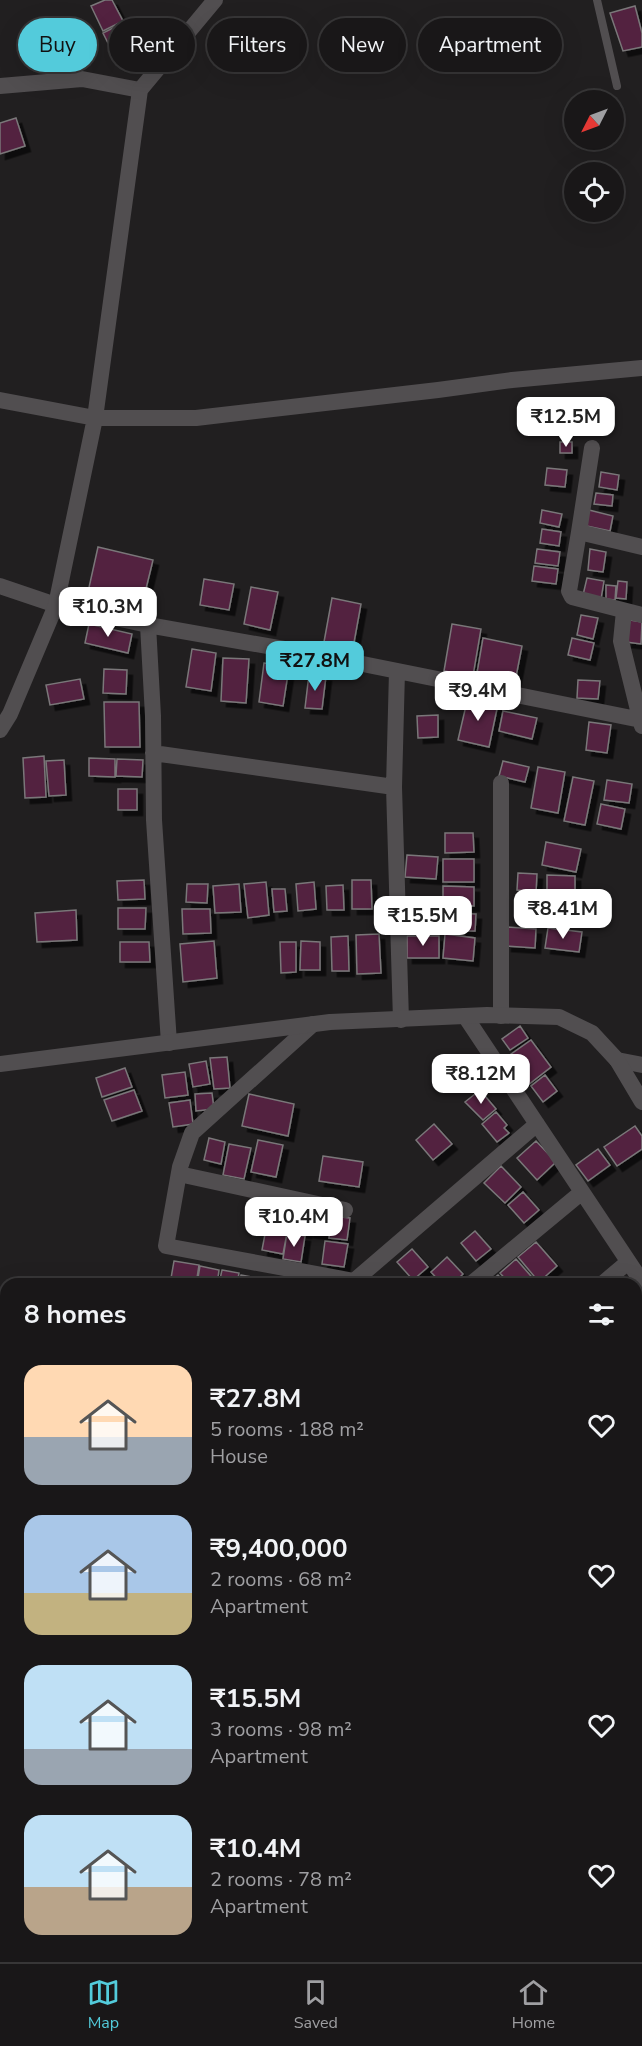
<!DOCTYPE html>
<meta charset="utf-8">
<style>
:root{--surface:#191718;--page:#262425;--text:#f1f3f6;--muted:#9f9fa2;--line:#373637;--accent:#53cbdb}
body{margin:0;font-family:"Nunito Sans",sans-serif;background:var(--page);color:var(--text);height:100vh;display:flex;flex-direction:column;font-size:22px;white-space:nowrap}
*{box-sizing:border-box;margin:0}
p{font-size:20px;color:var(--muted)}
.icon{flex:none;width:33px;height:33px;fill:none;stroke:currentColor;stroke-width:2;stroke-linecap:round;stroke-linejoin:round}
.map{position:relative;flex:1;overflow:hidden}
.side{position:absolute;left:0px;top:1278px;width:642px;height:684px;display:flex;flex-direction:column;background:var(--surface);border-radius:18px 18px 0 0;box-shadow:0 6px 24px #0002,0 0 0 2px var(--line)}
.side>*{flex:none}
.hud{position:absolute;left:18px;top:18px;width:606px;height:54px;display:flex;gap:12px}
.needle{width:39px;rotate:228deg}
.buttons{position:absolute;left:564px;top:90px;display:grid;gap:12px}
.buttons a{display:grid;place-items:center;width:60px;height:60px;border-radius:50%;background:var(--surface);box-shadow:0 6px 24px #0002,0 0 0 2px var(--line);font-size:30px}
.price{position:absolute;translate:-50% -51px;padding:0 14px;border-radius:12px;background:#fff;color:#222;font-size:20px;line-height:39px;filter:drop-shadow(0 2px 3px #0008)}
.price::after{content:'';position:absolute;left:50%;top:36px;width:18px;height:14px;margin-left:-9px;background:inherit;clip-path:polygon(0 0,100% 0,50% 100%)}
.price.current{background:var(--accent);color:#111}
ul{padding:0;list-style:none}
li{display:flex;align-items:center;gap:18px;height:150px;padding:0 24px}
li span{display:grid;place-items:center;flex:none;width:168px;height:120px;border-radius:18px;color:#555}
li>.icon{margin-inline-start:auto}
span .icon{width:72px;height:72px;fill:#fffc;stroke-width:1}
li b{font-size:26px}
h2{display:flex;justify-content:space-between;align-items:center;height:72px;padding:0 24px;font-size:26px}
.pill{padding:0 21px;border-radius:27px;background:var(--surface);box-shadow:0 6px 24px #0002,0 0 0 2px var(--line);font-size:21px;line-height:54px}
.pill.current{background:var(--accent);color:#111}
.tabs{display:flex;justify-content:space-around;align-items:center;height:84px;border-top:2px solid var(--line);background:var(--surface);font-size:16px;color:var(--muted)}
.tabs a{display:grid;justify-items:center;gap:3px}
.tabs .current{color:var(--accent)}
.map>svg:first-child{display:block}
.building{fill:#522140;stroke:#7a7779;stroke-width:1.5;filter:url(#shadow)}
.lines{fill:none;stroke-linecap:round;stroke-linejoin:round}
.service{stroke:#514e50;stroke-width:8}
.minor{stroke:#514e50;stroke-width:16}
.tertiary{stroke:#514e50;stroke-width:16}
.secondary{stroke:#514e50;stroke-width:16}
</style>
<div class="map">
<svg width="642" height="1962" viewBox="0 0 642 1962">
<defs>
<filter id="shadow"><feDropShadow dx="5.5" dy="5.5" stdDeviation="0" flood-color="#0009"/></filter>
</defs>
<rect width="100%" height="100%" fill="#211f20"/>
<path class="building" d="M105,0H112L123,21L103,31L91,6Z
M635,6L642,33V47L623,51L610,13Z
M123,23L130,37L110,47L103,33Z
M16,118L25,146L0,154V123Z
M560,442H572V453H560Z
M547,468L567,470L565,487L545,485Z
M601,472L619,475L617,490L599,487Z
M596,493L613,495L612,506L594,504Z
M585,509L613,516L610,531L582,525Z
M542,510L562,514L559,527L540,523Z
M542,529L561,532L559,546L540,543Z
M98,547L153,560L142,605L88,592Z
M537,549L560,552L558,566L535,563Z
M590,549L606,552L603,572L588,570Z
M534,566L558,569L556,584L532,581Z
M587,578L604,581L601,599L583,595Z
M204,579L234,584L229,610L200,605Z
M618,581L627,582L626,599L616,598Z
M606,585L616,586L615,600L606,599Z
M251,587L278,592L270,630L244,624Z
M332,598L361,604L353,648L324,642Z
M581,615L598,618L593,639L577,635Z
M630,620L642,622L641,644L626,642Z
M89,624L132,634L128,653L85,643Z
M452,624L481,629L473,676L444,671Z
M483,638L522,646L514,687L476,679Z
M572,638L594,643L590,660L568,655Z
M192,649L216,653L211,691L186,687Z
M223,658L249,659L246,703L221,701Z
M264,663L289,667L283,706L259,702Z
M104,669L127,670L126,694L103,693Z
M309,674L326,676L322,709L305,708Z
M80,679L84,699L50,705L46,685Z
M578,680L600,681L598,699L577,698Z
M468,697L498,704L489,747L458,740Z
M104,702H139L140,747H105Z
M503,711L537,718L532,739L499,731Z
M438,715V737L418,738L417,716Z
M589,722L611,725L607,753L586,750Z
M44,756L46,797L25,798L23,758Z
M89,758L115,759V777L89,776Z
M117,759L143,760L142,777L116,776Z
M64,760L66,795L49,796L46,761Z
M503,761L529,767L525,782L499,776Z
M538,767L565,772L558,813L531,808Z
M573,777L594,781L585,825L564,821Z
M607,780L632,784L629,803L604,800Z
M118,789H137V810H118Z
M601,804L625,809L621,829L597,824Z
M445,833H473L474,852L445,853Z
M546,842L581,849L576,872L542,865Z
M407,855L438,857L436,879L405,877Z
M443,859H474V882H443Z
M518,873L537,874L536,892L517,890Z
M547,875L575,876V895L547,894Z
M144,880L145,899L118,900L117,881Z
M352,880H371L372,909H352Z
M266,882L269,915L248,918L244,884Z
M314,882L316,909L298,911L296,884Z
M187,884H208L207,903L186,902Z
M239,884L241,912L215,913L213,886Z
M343,885L344,910H327L326,886Z
M443,886L474,887V906L443,905Z
M272,889H285L287,911L274,912Z
M118,908H146L145,929H118Z
M182,909H210L211,933L183,934Z
M76,910L77,940L37,942L35,913Z
M445,913L476,914L475,931H444Z
M507,927L536,929L535,948L506,946Z
M548,928L582,932L579,952L545,948Z
M379,934L381,973L357,974L356,935Z
M445,934L475,938L473,961L443,958Z
M348,936L349,971H332L331,937Z
M407,936H439V958H407Z
M214,941L217,978L183,982L180,944Z
M301,941L320,942V970H300Z
M120,942H149L150,962H120Z
M280,942H296V972L281,973Z
M520,1026L528,1038L510,1050L502,1039Z
M531,1040L551,1067L528,1085L507,1057Z
M227,1057L230,1088L214,1089L210,1058Z
M206,1061L210,1084L193,1087L189,1064Z
M125,1068L132,1087L102,1097L96,1078Z
M185,1072L188,1095L165,1098L162,1075Z
M545,1075L557,1091L543,1102L531,1086Z
M134,1090L142,1111L112,1121L104,1100Z
M480,1090L496,1109L483,1120L465,1102Z
M212,1093L214,1109L196,1111L195,1094Z
M249,1094L294,1104L288,1136L242,1126Z
M190,1100L193,1124L173,1127L169,1103Z
M496,1112L507,1125L504,1128L509,1133L497,1142L482,1124Z
M434,1124L452,1144L433,1160L416,1140Z
M635,1126L642,1136V1149L617,1166L604,1147Z
M209,1138L225,1142L221,1164L204,1160Z
M258,1140L283,1145L276,1177L251,1172Z
M536,1141L556,1162L537,1180L517,1158Z
M229,1144L251,1148L244,1179L223,1175Z
M598,1149L610,1165L588,1181L576,1165Z
M323,1156L363,1162L359,1187L319,1181Z
M501,1166L521,1187L505,1203L484,1183Z
M523,1192L539,1210L524,1223L508,1205Z
M252,1203L268,1205L265,1226L249,1223Z
M272,1204L289,1207L286,1230L268,1227Z
M291,1208L309,1210L306,1233L288,1231Z
M311,1211L330,1213L328,1235L308,1232Z
M332,1216L350,1218L347,1240L329,1238Z
M266,1229L287,1233L283,1254L262,1250Z
M475,1231L491,1249L476,1261L461,1243Z
M287,1233L305,1236L301,1262L283,1259Z
M325,1241L348,1244L344,1267L322,1264Z
M536,1242L557,1266L539,1282L518,1257Z
M412,1249L428,1267L413,1280L397,1262Z
M447,1257L463,1274L453,1284H442L431,1272Z
M516,1259L537,1283L536,1284H510L500,1273Z
M174,1261L199,1265L196,1284H170Z
M200,1266L219,1270L217,1284H197Z
M222,1270L239,1273L237,1284H219Z
M241,1275L257,1278L256,1284H239Z
M498,1275L506,1284H487Z
M260,1277L277,1280V1284H258Z
M640,1304L642,1306V1336L636,1329V1307Z
M642,1365V1388L636,1382V1370Z
M636,1384L642,1391V1399L636,1404Z
M642,1430V1452L636,1446V1435Z
M636,1448L642,1454V1463L636,1468Z
M642,1465V1482L636,1475V1471Z
M0,1636L6,1641V1663L0,1669Z
M636,1734L642,1741V1751L636,1756Z
M1,1742L6,1746V1778L3,1781L0,1778Z
M0,1783L6,1789V1797L0,1803Z
M6,1833V1849L0,1842V1838Z
M642,1856V1883L636,1877V1862Z
M636,1937L642,1943V1962H636L630,1956H636Z"/>
<g class="lines">
<path class="service" d="M597,0L617,86"/>
<path class="minor" d="M0,86L82,79L140,90
M579,532L592,448
M642,547L579,532L569,591L572,597L642,615
M0,586L56,605L148,625L318,655L641,720
M624,611L621,641L642,726
M148,625L153,716L154,820L169,1043
M397,671L394,787L401,1020
M153,753L394,787
M465,1016L642,1282
M501,1016V783
M313,1024L192,1133L180,1167L166,1246L354,1281L357,1284
M617,1060L642,1065
M179,1174L345,1210
M353,1284L354,1281L537,1124
M471,1284L582,1192
M602,1284L628,1262
M636,1355L642,1350
M636,1418L642,1413
M636,1589L642,1596
M636,1669L642,1662
M0,1702L6,1696
M636,1783L642,1789
M0,1827L6,1821
M612,1956L618,1962
M371,1962L376,1956"/>
<path class="tertiary" d="M0,400L95,418H196L438,390L512,380L642,368
M0,730L10,714L56,605L95,418L140,90L215,0
M0,1064L330,1022L487,1015L559,1017L592,1033L617,1060L642,1102"/>
<path class="secondary" d="M0,1889L6,1896
M60,1956L66,1962"/>
</g>
</svg>
<div class="buttons">
<a><svg class="needle" viewBox="-14 -14 28 28"><path d="M0-13l5 13h-10z" fill="#e53935"/><path d="M0 13l5-13h-10z" fill="#9f9fa2"/></svg></a>
<a><svg class="icon" aria-label="locate" viewBox="0 0 24 24"><circle cx="12" cy="12" r="6"/><path d="M12 2v4M12 18v4M2 12h4M18 12h4"/></svg></a>
</div>
<b class="price" style="left:566px;top:448px">₹12.5M</b>
<b class="price" style="left:108px;top:638px">₹10.3M</b>
<b class="price current" style="left:315px;top:692px">₹27.8M</b>
<b class="price" style="left:478px;top:722px">₹9.4M</b>
<b class="price" style="left:563px;top:940px">₹8.41M</b>
<b class="price" style="left:423px;top:947px">₹15.5M</b>
<b class="price" style="left:481px;top:1105px">₹8.12M</b>
<b class="price" style="left:294px;top:1248px">₹10.4M</b>
<div class="hud">
<a class="pill current">Buy</a>
<a class="pill">Rent</a>
<a class="pill">Filters</a>
<a class="pill">New</a>
<a class="pill">Apartment</a>
</div>
<section class="side">
<h2>8 homes<svg class="icon" aria-label="filters" viewBox="0 0 24 24"><path d="M4 7h16M4 17h16"/><circle cx="9" cy="7" r="2"/><circle cx="15" cy="17" r="2"/></svg></h2>
<ul>
<li><span style="background:linear-gradient(#ffd9b3 60%,#9aa5b1 0)"><svg class="icon" aria-label="home" viewBox="0 0 24 24"><path d="M3 11l9-7 9 7M6 9v11h12V9"/></svg></span><div><b>₹27.8M</b><p>5 rooms · 188 m²</p><p>House</p></div><svg class="icon" aria-label="heart" viewBox="0 0 24 24"><path d="M12 20l-8-8c-3-5 5-10 8-4 3-6 11-1 8 4z"/></svg></li>
<li><span style="background:linear-gradient(#a9c7e8 65%,#c2b280 0)"><svg class="icon" aria-label="home" viewBox="0 0 24 24"><path d="M3 11l9-7 9 7M6 9v11h12V9"/></svg></span><div><b>₹9,400,000</b><p>2 rooms · 68 m²</p><p>Apartment</p></div><svg class="icon" aria-label="heart" viewBox="0 0 24 24"><path d="M12 20l-8-8c-3-5 5-10 8-4 3-6 11-1 8 4z"/></svg></li>
<li><span style="background:linear-gradient(#bfe0f5 70%,#9aa5b1 0)"><svg class="icon" aria-label="home" viewBox="0 0 24 24"><path d="M3 11l9-7 9 7M6 9v11h12V9"/></svg></span><div><b>₹15.5M</b><p>3 rooms · 98 m²</p><p>Apartment</p></div><svg class="icon" aria-label="heart" viewBox="0 0 24 24"><path d="M12 20l-8-8c-3-5 5-10 8-4 3-6 11-1 8 4z"/></svg></li>
<li><span style="background:linear-gradient(#bfe0f5 60%,#b9a48a 0)"><svg class="icon" aria-label="home" viewBox="0 0 24 24"><path d="M3 11l9-7 9 7M6 9v11h12V9"/></svg></span><div><b>₹10.4M</b><p>2 rooms · 78 m²</p><p>Apartment</p></div><svg class="icon" aria-label="heart" viewBox="0 0 24 24"><path d="M12 20l-8-8c-3-5 5-10 8-4 3-6 11-1 8 4z"/></svg></li>
</ul>
</section>
</div>
<nav class="tabs">
<a class="current"><svg class="icon" aria-label="map" viewBox="0 0 24 24"><path d="M3 6l6-2 6 2 6-2v14l-6 2-6-2-6 2zM9 4v14M15 6v14"/></svg>Map</a>
<a><svg class="icon" aria-label="saved" viewBox="0 0 24 24"><path d="M7 4h10v16l-5-4-5 4z"/></svg>Saved</a>
<a><svg class="icon" aria-label="home" viewBox="0 0 24 24"><path d="M3 11l9-7 9 7M6 9v11h12V9"/></svg>Home</a>
</nav>
